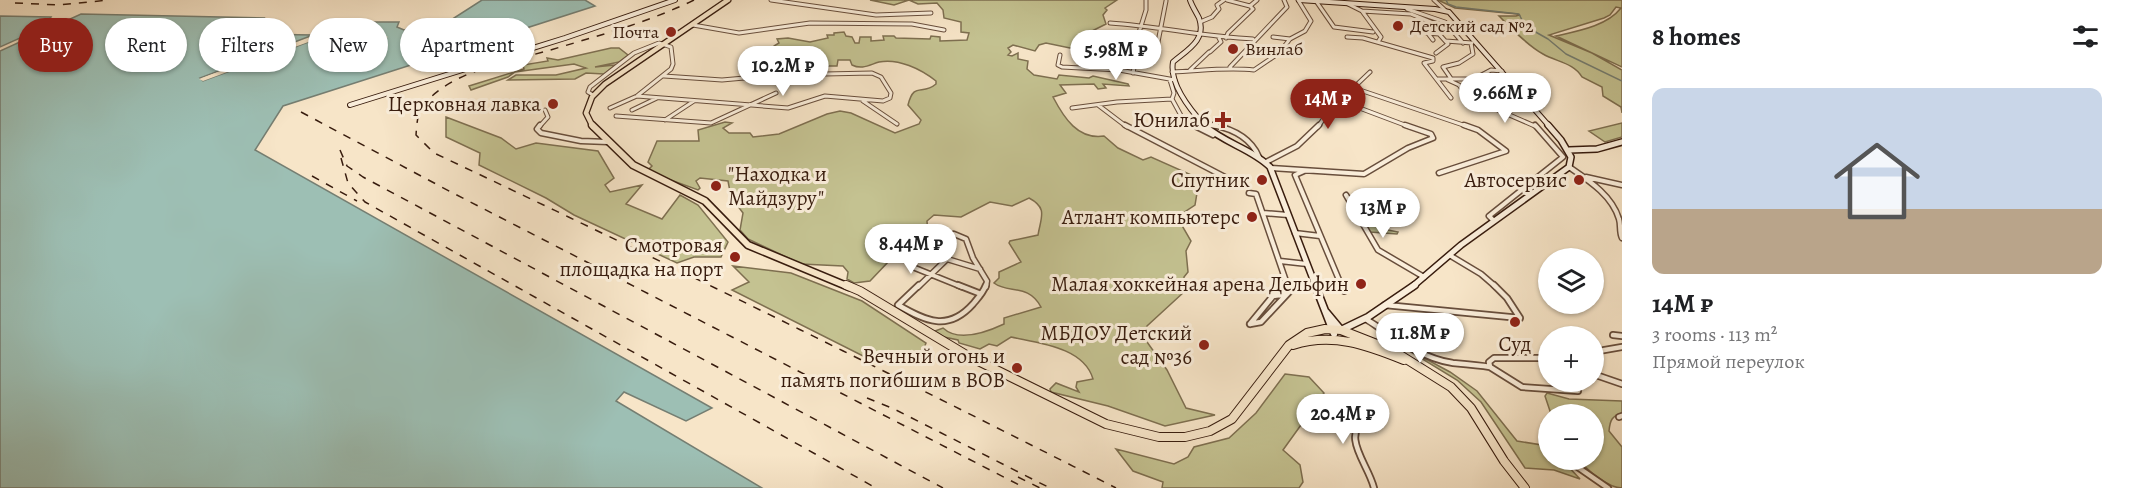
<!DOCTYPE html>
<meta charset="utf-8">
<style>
:root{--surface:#fff;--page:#f6f6f6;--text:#202124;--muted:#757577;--line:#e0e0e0;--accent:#8f2418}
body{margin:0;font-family:Alegreya,serif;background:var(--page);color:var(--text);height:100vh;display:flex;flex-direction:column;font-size:22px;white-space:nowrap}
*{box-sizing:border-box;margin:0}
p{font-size:20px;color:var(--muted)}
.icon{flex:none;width:33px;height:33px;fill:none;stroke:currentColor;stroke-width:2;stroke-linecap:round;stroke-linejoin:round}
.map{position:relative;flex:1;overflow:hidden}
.panel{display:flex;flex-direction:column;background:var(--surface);width:510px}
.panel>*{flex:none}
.guide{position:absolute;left:18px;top:18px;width:570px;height:54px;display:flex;gap:12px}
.fabs{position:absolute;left:1538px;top:248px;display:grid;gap:12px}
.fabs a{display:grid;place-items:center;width:66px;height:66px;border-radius:50%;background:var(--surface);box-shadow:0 2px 4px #0004;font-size:30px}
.price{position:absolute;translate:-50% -51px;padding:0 14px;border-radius:21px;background:#fff;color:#222;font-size:20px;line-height:39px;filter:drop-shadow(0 2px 3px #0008)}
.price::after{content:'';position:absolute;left:50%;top:36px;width:18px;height:14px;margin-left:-9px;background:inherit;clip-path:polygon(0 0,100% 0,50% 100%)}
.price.current{background:var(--accent);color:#fff}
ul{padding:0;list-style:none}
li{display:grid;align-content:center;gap:12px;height:318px;padding:0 30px}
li+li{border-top:2px solid var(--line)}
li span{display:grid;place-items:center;height:186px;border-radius:12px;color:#555}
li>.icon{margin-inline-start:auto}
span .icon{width:108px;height:108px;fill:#fffc;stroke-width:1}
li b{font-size:26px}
h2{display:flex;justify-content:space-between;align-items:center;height:72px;padding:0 30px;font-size:26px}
.chip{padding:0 21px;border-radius:27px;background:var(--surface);box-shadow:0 2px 4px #0004;font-size:21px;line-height:54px}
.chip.current{background:var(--accent);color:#fff}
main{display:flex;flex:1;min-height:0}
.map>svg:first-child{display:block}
.green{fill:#c4c291;stroke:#7e6f50;stroke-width:1.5}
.water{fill:#9dbfb4;stroke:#757e72;stroke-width:1.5}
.pier{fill:#f7e5c8}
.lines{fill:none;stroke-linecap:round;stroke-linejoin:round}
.stream{stroke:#757e72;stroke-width:1.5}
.street-far2-casing{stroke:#684e3c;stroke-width:5}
.street-far1-casing{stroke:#684e3c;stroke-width:7}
.street-casing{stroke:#684e3c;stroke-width:8}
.secondary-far2-casing{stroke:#381c0e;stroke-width:6}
.secondary-far1-casing{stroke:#381c0e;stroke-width:8}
.secondary-casing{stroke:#381c0e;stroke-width:9}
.primary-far2-casing{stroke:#381c0e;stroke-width:7}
.primary-far1-casing{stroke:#381c0e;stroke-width:9}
.primary-casing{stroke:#381c0e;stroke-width:10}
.street-far2{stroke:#faeedb;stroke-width:3}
.street-far1{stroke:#faeedb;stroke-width:4}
.street{stroke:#faeedb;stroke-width:4.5}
.secondary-far2{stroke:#faeedb;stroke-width:4}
.secondary-far1{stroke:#faeedb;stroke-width:5}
.secondary{stroke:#faeedb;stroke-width:6}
.primary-far2{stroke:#f7e5c8;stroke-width:4.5}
.primary-far1{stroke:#f7e5c8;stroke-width:6}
.primary{stroke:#f7e5c8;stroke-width:8}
.rail{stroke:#381c0e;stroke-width:1.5;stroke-dasharray:8 8;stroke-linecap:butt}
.poi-dot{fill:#8f2418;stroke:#faeedb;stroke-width:2}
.labels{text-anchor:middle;stroke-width:6;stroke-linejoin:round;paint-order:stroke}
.far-poi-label{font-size:18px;fill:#381c0e;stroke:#faeedb;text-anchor:start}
.poi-label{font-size:21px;fill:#381c0e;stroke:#faeedb;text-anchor:end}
</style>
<main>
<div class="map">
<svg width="1622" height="488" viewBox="0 0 1622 488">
<rect width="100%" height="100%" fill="#f7e5c8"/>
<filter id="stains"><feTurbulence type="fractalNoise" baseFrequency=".00333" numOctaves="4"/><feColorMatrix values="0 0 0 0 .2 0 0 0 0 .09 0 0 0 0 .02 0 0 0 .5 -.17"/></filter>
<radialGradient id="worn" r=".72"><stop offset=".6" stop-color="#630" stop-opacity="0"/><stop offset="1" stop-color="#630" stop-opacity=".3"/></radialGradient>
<path class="green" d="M870,0H1117L1105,8L1107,10L1103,15L1106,24L1088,33L1110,43L1070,48L1046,43L1039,45L1035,51L1013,45L1008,48L1011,52L1008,55L1012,56L1018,53V59L1028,61L1027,69L1034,75L1057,79L1059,75L1089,78L1093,76L1128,84L1129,86L1103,84L1106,88L1098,89L1094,84L1060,85L1066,93L1053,97C1064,118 1078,140 1104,136L1118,148L1143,160L1151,157L1196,177L1199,181L1195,205L1177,217L1191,241L1186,251L1188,272L1184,277V292L1147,326L1142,335L1167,370L1186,408L1215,415L1165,426L1108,406L1051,392L1050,389L1056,383L1079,392L1076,387L1077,382L1093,379C1084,347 1038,343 1011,337L997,346L989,344L980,349L959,343L958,340L944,337L935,331L943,328C959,343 987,332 1004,324V318L1041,307C1028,283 1008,294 994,283L999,278V272L1021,262L1009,243L1010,241L1038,235C1041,217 1048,208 1029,198L1012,206L990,202L961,217L934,215L927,221L928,235L909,251L891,259L870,281L854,283L847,279L848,272L843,266L801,264L748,239L740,230L743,213L731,197L728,181L700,178L696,181L700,188L698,190L657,175L649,169L652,166L648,162L657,141H699L698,130L725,122L732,123L723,128L729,133H750L753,137L779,134L827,114L840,111L851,113L895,133L919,124L921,120L908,105C914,81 922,96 936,84V81C921,69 898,58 879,62C869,65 862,70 852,65L850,60H838L837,66H825V58L810,57L809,63H800L797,59L773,63L770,61L774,46L779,43L777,39L788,38L810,42L828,38L827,35H834V33L844,32L846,36L852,37L855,43H859L860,37H871V41L884,40L883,36H894L896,38L930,39L931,36L940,37V41L967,40L969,33L961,32V22L944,18L943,10L937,3L918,4L909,0L894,5Z
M1438,0H1622V67L1556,36C1578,31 1607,26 1621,8L1616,7L1610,15L1604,18L1549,35L1592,53L1622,70V113L1621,107L1603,96L1602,87L1582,77C1574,63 1557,62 1543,54C1527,45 1512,29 1499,16H1516L1519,15L1517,14L1455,8Z
M611,48H619L628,55L619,62L595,67L615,65L604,74L586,73L575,79L508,80L516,75H556L586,68L574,64L515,72L508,77L471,90L469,86L524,69L523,65L548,61L547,58L558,60Z
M446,117L501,138L516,149L536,143L598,151L614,178L605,185L610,192L642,185L626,204L662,219L680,195L698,205L728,242L721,257H694L677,263L574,215L546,198L479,165L480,153L446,137Z
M1622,123V137L1605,142L1589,131Z
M1350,196L1387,200L1389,203L1368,202L1379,223L1384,224L1388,230L1398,232L1397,234L1370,232Z
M733,266L791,273L862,301L926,343L920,358L874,353L877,363L732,290L749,282Z
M1398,344L1450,372L1477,391L1517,441L1548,446V459H1561L1580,479L1554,470L1525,468L1481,402L1457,380Z
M1285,374L1309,377L1324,393L1283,450L1300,465L1303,482L1299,488H1162L1163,482L1133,471L1116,449L1174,464L1188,457L1194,447L1229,438L1256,413Z
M1547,393L1569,399L1622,401V413C1612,416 1610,420 1609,431L1622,447V488C1608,488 1587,470 1578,459H1593V414H1551L1545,396Z"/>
<path class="water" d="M482,0H585L595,6L283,106L255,150L712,408L686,421L624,392L616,401L762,488H0V51L81,14L264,18L254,30L231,42L251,34L313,35L200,78L203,81L311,41L376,42L383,35L378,38L326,37L347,22H399L397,27L404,30L451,20Z
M0,16L51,17L47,23L49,25L0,47Z"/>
<path class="pier" d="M383,35L388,37L377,42L311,41L203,81L199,79L312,37L377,38Z"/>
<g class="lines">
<path class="stream" d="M1446,0L1448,4L1456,7L1519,14L1525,26L1548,39L1566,54L1622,81"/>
<defs>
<path id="street-far2" d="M771,0L876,15L931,13
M1146,0V10L1136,42L1157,47L1166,1
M1227,0L1250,6
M1434,0L1445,10
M1316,1L1334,27L1373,32
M1348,4L1362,11L1381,37L1378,42
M1407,9L1445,22L1463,43
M1362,11L1411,14L1433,23
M1200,22L1212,17L1219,9L1217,5L1224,0
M1110,23C1158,26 1205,37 1253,39
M1420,23L1433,40
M693,25L739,33L810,23L912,24L944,30
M1427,33L1439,34L1448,44L1436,53
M1273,37L1290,39
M1347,37L1363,38L1433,58V61L1424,63L1451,98
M1226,38L1228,33L1253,9L1250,6L1257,0
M1446,41L1472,43
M1210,52L1221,42L1219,38
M1060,55L1058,65L1062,67L1119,70L1175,80
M1092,67L1087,59L1133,62L1135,63L1133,73
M1230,67L1287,7L1284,0
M1190,70L1209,52
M1172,72C1200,71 1226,67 1254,70L1279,53L1290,39L1305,31L1311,21L1298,0
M1438,79H1508
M1474,79L1491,70L1502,71
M1170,80L1174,93L1172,99
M1448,80L1459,85L1468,97L1537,127
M1452,80L1443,67L1459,63L1473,54L1471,43
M1354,88L1469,127
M593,95L588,92L590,87L634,53L659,43L671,47L673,64L671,69L637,96L610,108
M637,96L788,108L825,96L883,101L890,98L891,93L881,77L872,73L777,75L722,80L664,76
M1172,99L1184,121L1196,127
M863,101L897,124
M1341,101L1410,127
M1098,105L1127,127
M1072,108L1117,102L1172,99
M632,110L657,98
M616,116L711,123L776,93
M665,120L694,101
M1205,125L1221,127
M539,127L548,117L545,110
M1318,127L1328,112L1370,72"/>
<path id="street-far1" d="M540,125L537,129L541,133L581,141L608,142
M1125,125L1225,177
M1193,125L1213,135
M1213,125C1233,129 1251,138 1259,157
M1266,162L1297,146L1319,125
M1569,167C1588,180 1612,195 1619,219C1621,225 1619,232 1622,238
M1271,168L1364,174L1408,148L1433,138L1431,134L1405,125
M1304,171L1295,175L1342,287
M1439,173L1506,151L1478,130L1464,125
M1586,177L1622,185
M1249,193L1256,194L1288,287
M1346,195L1378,250L1424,277
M1263,213L1288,215
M1494,221L1489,216L1563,157L1535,125
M1295,233L1320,236
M954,234L966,239L973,258L987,281L986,287
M1451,256L1481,274L1496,287
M1280,261L1307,264
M915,268L962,287
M918,287L947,259L980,269"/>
<path id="street" d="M958,285L981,294
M1342,285L1344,291
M898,305C926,321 948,332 973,304C978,298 983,293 986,285
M898,305L919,285
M1385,305L1520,318L1507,298L1494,285
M1366,319C1392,336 1422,359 1453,363C1465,364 1478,365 1490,367
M1250,324L1261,322L1290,291L1288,285
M1250,324L1273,296L1287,294
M1613,335L1622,336
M1593,352L1622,347
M1490,367L1522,387L1578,391
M1490,367L1489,362L1494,358H1548
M1593,374L1622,384
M1366,417C1340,437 1368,463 1374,488
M1619,417L1622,416
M1566,459L1608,488"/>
<path id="secondary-far2" d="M1190,0C1192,6 1196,12 1199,18C1207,40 1187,50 1173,62C1169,84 1192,112 1206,127
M1299,0L1435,9L1449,12L1550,127
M350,105L565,38L675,0"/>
<path id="secondary-far1" d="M1204,125C1224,143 1252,149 1270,167L1316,287
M1569,150L1597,149L1622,142
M1412,287L1461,245L1569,167L1571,157L1561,140L1548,125"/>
<path id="secondary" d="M1315,285L1334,334
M1326,312L1341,330L1368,317L1415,285"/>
<path id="primary-far2" d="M593,127L586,113L592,97L605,84L728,0"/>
<path id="primary-far1" d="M592,125L633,165L705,201L748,245L849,287"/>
<path id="primary" d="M846,285L860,291L968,356L1106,424L1159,437H1185L1210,431L1232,419L1289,345L1307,333L1325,329L1341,330L1392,350L1451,387L1471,408L1504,461L1525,488
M1293,345C1332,332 1367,345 1404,360"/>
</defs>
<use href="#street-far2" class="street-far2-casing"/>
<use href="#street-far1" class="street-far1-casing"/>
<use href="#street" class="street-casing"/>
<use href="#secondary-far2" class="secondary-far2-casing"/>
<use href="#secondary-far1" class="secondary-far1-casing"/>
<use href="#secondary" class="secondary-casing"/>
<use href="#primary-far2" class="primary-far2-casing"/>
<use href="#primary-far1" class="primary-far1-casing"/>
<use href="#primary" class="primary-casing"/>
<use href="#street-far2" class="street-far2"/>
<use href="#street-far1" class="street-far1"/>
<use href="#street" class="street"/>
<use href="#secondary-far2" class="secondary-far2"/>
<use href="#secondary-far1" class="secondary-far1"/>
<use href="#secondary" class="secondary"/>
<use href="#primary-far2" class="primary-far2"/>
<use href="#primary-far1" class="primary-far1"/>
<use href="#primary" class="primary"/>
<path class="rail" d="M694,0C647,23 597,36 547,51C508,62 456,70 427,101C417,111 417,122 416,135L434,153C663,261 890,373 1116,488
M15,3L59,5L109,0
M301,112L451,192L1025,488
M340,150L347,166L363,177L943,488
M341,158L348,183L365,202L876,488
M312,176L357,201
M867,398L894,409L1050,488
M1018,477L1040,488"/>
</g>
<g class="poi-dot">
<circle cx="1398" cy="26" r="6"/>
<circle cx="671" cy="32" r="6"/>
<circle cx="1233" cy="49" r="6"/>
<circle cx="553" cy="104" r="6"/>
<path d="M1220 111h6v6h6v6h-6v6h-6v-6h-6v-6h6z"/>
<circle cx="1262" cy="180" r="6"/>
<circle cx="1579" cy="180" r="6"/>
<circle cx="716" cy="186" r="6"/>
<circle cx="1252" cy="217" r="6"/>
<circle cx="735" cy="257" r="6"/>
<circle cx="1361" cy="284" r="6"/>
<circle cx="1515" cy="322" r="6"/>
<circle cx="1204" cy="345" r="6"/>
<circle cx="1017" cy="368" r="6"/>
</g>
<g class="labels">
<g class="far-poi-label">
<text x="1410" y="32">Детский сад №2</text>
<text x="659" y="38" text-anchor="end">Почта</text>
<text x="1245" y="55">Винлаб</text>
</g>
<g class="poi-label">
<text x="541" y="111">Церковная лавка</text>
<text x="1210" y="127">Юнилаб</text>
<text x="728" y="181" text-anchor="start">"Находка и<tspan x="728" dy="24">Майдзуру"</tspan></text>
<text x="1250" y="187">Спутник</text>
<text x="1567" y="187">Автосервис</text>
<text x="1240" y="224">Атлант компьютерс</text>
<text x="723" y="252">Смотровая<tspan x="723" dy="24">площадка на порт</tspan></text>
<text x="1349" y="291">Малая хоккейная арена Дельфин</text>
<text x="1192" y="340">МБДОУ Детский<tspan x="1192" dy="24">сад №36</tspan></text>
<text x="1515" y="351" text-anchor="middle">Суд</text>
<text x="1005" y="363">Вечный огонь и<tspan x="1005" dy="24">память погибшим в ВОВ</tspan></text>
</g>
</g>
<rect width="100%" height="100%" filter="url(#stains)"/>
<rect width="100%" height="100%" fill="url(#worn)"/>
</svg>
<div class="fabs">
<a><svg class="icon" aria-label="layers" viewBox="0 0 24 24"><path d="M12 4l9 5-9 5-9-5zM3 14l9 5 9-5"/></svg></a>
<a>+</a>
<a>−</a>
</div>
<b class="price" style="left:1116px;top:81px">5.98M ₽</b>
<b class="price" style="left:783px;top:97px">10.2M ₽</b>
<b class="price" style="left:1505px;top:124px">9.66M ₽</b>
<b class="price current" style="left:1328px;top:130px">14M ₽</b>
<b class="price" style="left:1383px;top:239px">13M ₽</b>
<b class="price" style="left:911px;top:275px">8.44M ₽</b>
<b class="price" style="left:1420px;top:364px">11.8M ₽</b>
<b class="price" style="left:1343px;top:445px">20.4M ₽</b>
<div class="guide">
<a class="chip current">Buy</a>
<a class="chip">Rent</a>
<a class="chip">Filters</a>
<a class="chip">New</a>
<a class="chip">Apartment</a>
</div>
</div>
<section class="panel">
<h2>8 homes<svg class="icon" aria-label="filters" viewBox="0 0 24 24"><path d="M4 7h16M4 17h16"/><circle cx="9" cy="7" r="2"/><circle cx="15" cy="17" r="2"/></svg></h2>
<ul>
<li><span style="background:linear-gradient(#c9d6e8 65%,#b9a48a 0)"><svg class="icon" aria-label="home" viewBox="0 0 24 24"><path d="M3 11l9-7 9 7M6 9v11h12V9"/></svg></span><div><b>14M ₽</b><p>3 rooms · 113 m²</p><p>Прямой переулок</p></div></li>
</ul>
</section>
</main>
